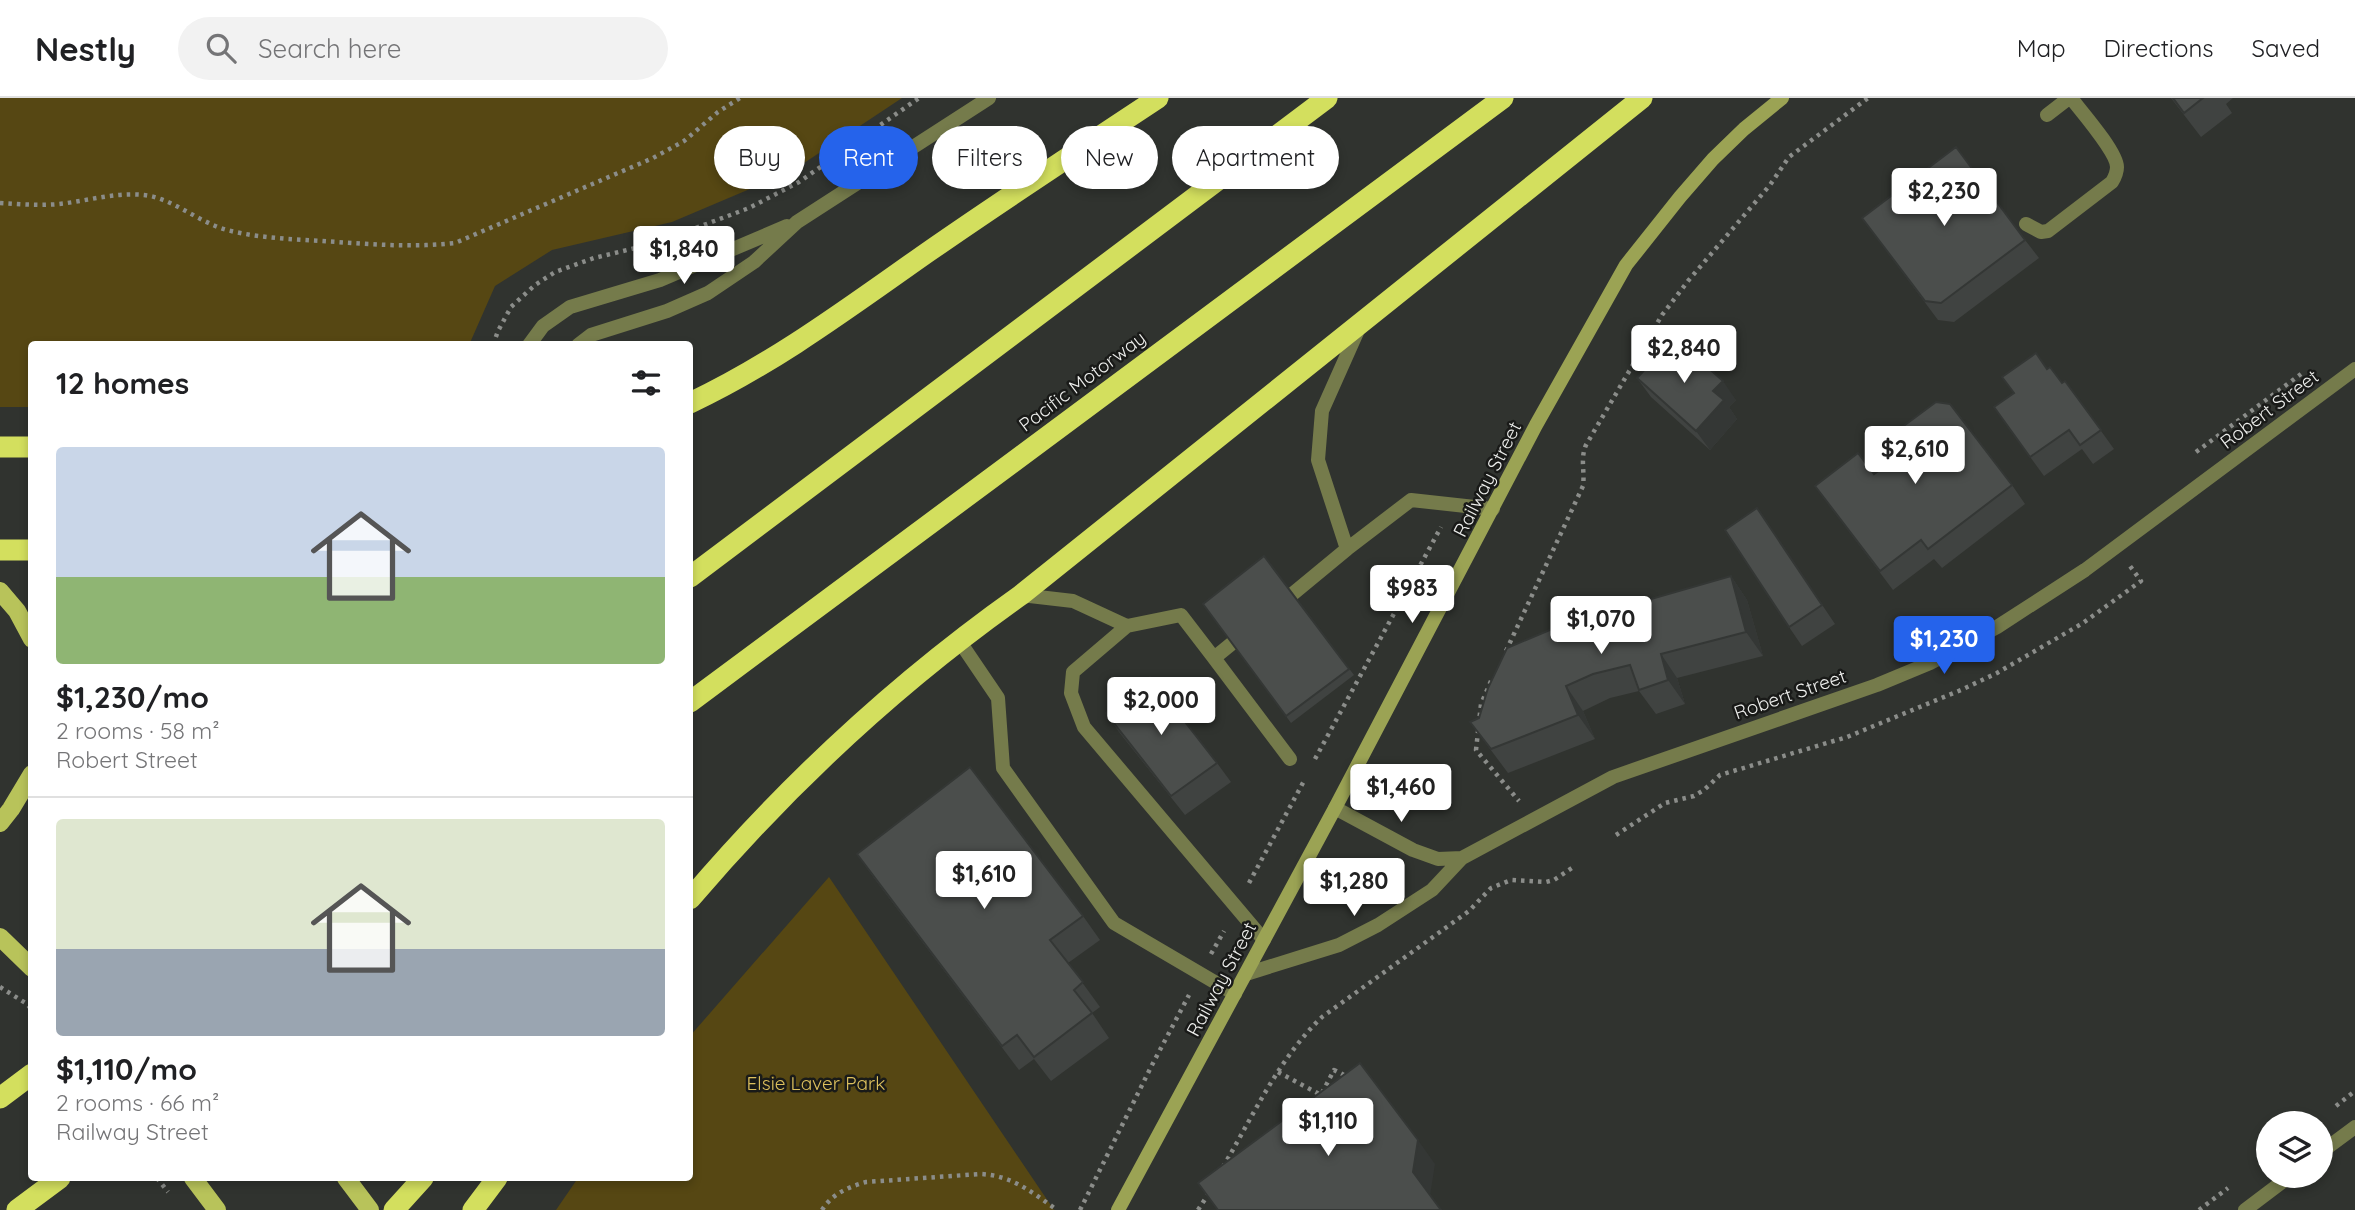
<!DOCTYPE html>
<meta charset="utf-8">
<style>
:root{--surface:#fff;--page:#f2f2f2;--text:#202124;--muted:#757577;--line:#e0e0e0;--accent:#2563eb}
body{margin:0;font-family:Quicksand,sans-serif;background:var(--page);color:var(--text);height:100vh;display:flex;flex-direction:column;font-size:26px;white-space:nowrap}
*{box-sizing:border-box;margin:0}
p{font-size:23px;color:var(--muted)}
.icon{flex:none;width:38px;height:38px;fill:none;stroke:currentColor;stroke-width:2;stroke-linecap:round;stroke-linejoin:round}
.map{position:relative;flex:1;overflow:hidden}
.details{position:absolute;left:28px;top:243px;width:665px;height:840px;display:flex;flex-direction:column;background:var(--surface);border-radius:7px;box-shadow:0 4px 10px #0003}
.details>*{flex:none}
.guide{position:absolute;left:714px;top:28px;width:665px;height:63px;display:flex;gap:14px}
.tools{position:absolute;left:2256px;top:1013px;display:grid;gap:14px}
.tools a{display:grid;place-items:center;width:77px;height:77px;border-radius:50%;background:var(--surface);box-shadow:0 4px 10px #0003;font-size:35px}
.price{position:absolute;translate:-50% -60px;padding:0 16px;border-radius:7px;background:#fff;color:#222;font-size:23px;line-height:46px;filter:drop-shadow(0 2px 4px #0008)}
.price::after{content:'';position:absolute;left:50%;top:42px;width:21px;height:16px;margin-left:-10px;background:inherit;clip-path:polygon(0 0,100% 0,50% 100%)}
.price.on{background:var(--accent);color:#fff}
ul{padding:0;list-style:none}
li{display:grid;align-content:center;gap:14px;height:371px;padding:0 28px}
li+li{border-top:2px solid var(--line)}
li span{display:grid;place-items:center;height:217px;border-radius:7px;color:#555}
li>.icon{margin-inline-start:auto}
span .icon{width:126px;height:126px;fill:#fffc;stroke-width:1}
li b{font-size:30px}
h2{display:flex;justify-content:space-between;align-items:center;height:84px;padding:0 28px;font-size:30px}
.pill{padding:0 24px;border-radius:32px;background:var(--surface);box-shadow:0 4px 10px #0003;font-size:24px;line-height:63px}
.pill.on{background:var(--accent);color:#fff}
header{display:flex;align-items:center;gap:42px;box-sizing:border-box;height:98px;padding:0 35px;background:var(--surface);border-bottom:2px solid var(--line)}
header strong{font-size:33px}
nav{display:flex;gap:38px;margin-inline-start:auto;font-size:24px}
.search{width:490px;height:63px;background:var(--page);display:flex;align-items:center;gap:18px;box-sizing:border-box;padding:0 24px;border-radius:38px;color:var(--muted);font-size:26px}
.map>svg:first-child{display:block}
.green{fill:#564713}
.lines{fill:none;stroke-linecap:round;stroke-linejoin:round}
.path{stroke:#8b8d8a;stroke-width:4.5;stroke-dasharray:3.5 5;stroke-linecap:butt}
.lane{stroke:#757b4b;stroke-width:14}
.street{stroke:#757b4b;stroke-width:14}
.secondary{stroke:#9ba354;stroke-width:14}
.primary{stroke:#b8c35a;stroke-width:18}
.highway{stroke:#d3df5e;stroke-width:21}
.wall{fill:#404341}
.shaded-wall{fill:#343735}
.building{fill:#4b4e4c;stroke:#343735;stroke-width:2}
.labels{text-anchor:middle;stroke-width:5;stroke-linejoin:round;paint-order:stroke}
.street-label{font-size:19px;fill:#edeeec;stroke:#191a18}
.park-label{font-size:19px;fill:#ddc05d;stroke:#191a18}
</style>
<header>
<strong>Nestly</strong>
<div class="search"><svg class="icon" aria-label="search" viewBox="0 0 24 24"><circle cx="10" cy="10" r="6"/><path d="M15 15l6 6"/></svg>Search here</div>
<nav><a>Map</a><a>Directions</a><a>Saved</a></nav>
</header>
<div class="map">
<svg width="2355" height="1112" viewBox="0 0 2355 1112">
<rect width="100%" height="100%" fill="#30332f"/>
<path class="green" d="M0,0H902L792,73L672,124L552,152L495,188L469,247H32L31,309H0Z
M829,779L1054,1112H556L578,1080H690V938Z"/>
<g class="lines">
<path class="path" d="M0,105C19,106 39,108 59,106C87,103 115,94 144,97C172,100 198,124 227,132C258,140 290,141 322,143C367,146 411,150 455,145L653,60L684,43L718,14L740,0
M493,247L498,233L511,209L535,187L555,174L594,160L656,145L749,110L799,84L919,0
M2196,354L2301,276
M1506,553L1583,388C1585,373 1580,361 1586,347L1662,217L1688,183L1770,87L1789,59L1868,0
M1491,583L1481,606L1476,652L1519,703
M1315,661L1441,429
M1616,737L1665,705L1694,698L1704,692L1720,677L1847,639L1961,592L1997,575L2083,525L2141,483L2130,468
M1249,785L1305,681
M1211,856L1224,833
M0,889L27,906L32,912
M1278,974L1321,997L1334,972L1348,979
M2336,1008L2355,993
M1223,1069C1253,1018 1279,960 1322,919L1469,813L1491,790L1511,782L1546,784L1554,782L1575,768
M157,1080L168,1094
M822,1112C832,1096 848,1089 866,1084L980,1076C1011,1077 1032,1094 1057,1112
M1080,1112L1152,967L1189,897
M1198,1112L1209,1095
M2199,1112L2228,1090"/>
<path class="lane" d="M2047,17L2069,0
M2026,126L2041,134L2048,133L2112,84C2115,79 2117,74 2117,69C2117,54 2081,13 2071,0
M1347,451L1411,402L1493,411
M1021,497L1073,503L1127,528L1181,517L1214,560L1246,534
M1278,508L1347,451L1318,362L1322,313L1359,230
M1127,528L1073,574L1071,595L1084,629L1264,842
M958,541L998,600L1003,670L1114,825L1235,896
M1214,560L1290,661"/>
<path class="street" d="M529,247L543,228L570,209L660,182L787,128
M578,247L591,237L667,213L708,195L754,164L797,124L989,0
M1335,710L1413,752L1438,761L1462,760
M1246,876L1339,847L1378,827L1432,792L1462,760L1613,679L1877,587L1930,565L1997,529L2085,472L2355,271
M2320,1055L2355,1029
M2245,1112L2290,1078"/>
<path class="secondary" d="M1118,1112L1335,710L1536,327L1626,167L1680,99L1713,61L1744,31L1782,0"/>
<path class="primary" d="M0,493L17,513L32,541
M0,725L11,711L32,676
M0,839L32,870
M193,1080L217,1112
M346,1080L370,1112"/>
<path class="highway" d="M690,305C775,265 851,208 928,154C1004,101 1081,51 1158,0
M0,349H32
M0,452H32
M690,479L1327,0
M690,604L1503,0
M690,801C788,686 898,584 1021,497L1642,0
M0,1000L32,976
M17,1112L60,1080
M394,1112L423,1080
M473,1112L497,1080"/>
</g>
<path class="wall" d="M2171,0H2233L2226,6L2232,15L2201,39Z
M1862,120L2025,142L2039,160L1954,224L1938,222Z
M1665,259L1736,302L1729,309L1737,321L1710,352L1651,299L1637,280Z
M2047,271L2062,285L2065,283L2114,351L2093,366L2082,351L2044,378L1994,309Z
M1882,344L2012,387L2025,406L1942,470L1934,461L1893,492L1815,388L1874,376L1894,361Z
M1757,410L1835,526L1802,548L1789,529Z
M1264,458L1354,577L1291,625L1203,506Z
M1731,478L1747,502L1763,558L1677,580L1685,606L1656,616L1639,593L1610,600L1583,613L1595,641L1508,675L1470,624L1479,620Z
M1106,615L1217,665L1231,684L1185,717L1119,634Z
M857,756L1083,818L1100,842L1068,865L1100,909L1092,915L1109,940L1051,983L1034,961L1019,972L874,780Z"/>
<path class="shaded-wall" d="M1723,283L1736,302L1729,309L1737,321L1710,352L1696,333L1713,293Z
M1731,478L1747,502L1763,558L1746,534Z
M1661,556L1677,580L1685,606L1668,582Z
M1566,588L1583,613L1595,641L1578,617Z
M1418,1042L1435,1066L1430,1098L1413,1074Z"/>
<path class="building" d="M2173,0H2203L2184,15Z
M1956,49L2025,142L1941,205L1925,203L1862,120Z
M1678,243L1723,283L1713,293L1724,302L1696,333L1637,280L1660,255L1665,259Z
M2036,255L2047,271L2050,269L2062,285L2065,283L2101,332L2080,347L2069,332L2030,359L1994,309L2014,295L2002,279Z
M1936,304L1950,306L2012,387L1928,451L1921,442L1880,473L1815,388L1858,355L1874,376L1895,361L1882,344Z
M1757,410L1822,507L1789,529L1725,432Z
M1264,458L1349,571L1286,618L1203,506Z
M1731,478L1746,534L1661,556L1668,582L1639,592L1630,567L1593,576L1566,588L1578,617L1491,651L1470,624L1479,620L1488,590L1507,550L1564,526Z
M1150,579L1217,665L1171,698L1106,615Z
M970,669L1083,818L1050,842L1083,884L1074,892L1092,915L1034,959L1017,937L1002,948L857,756Z
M1360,965L1418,1042L1413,1074L1441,1112H1218L1198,1085Z"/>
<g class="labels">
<g class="street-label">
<text transform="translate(1082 283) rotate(-37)" y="7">Pacific Motorway</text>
<text transform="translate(2269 311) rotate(-37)" y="7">Robert Street</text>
<text transform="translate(1487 381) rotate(-63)" y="7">Railway Street</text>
<text transform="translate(1790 596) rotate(-19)" y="7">Robert Street</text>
<text transform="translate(1221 881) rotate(-62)" y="7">Railway Street</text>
</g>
<g class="park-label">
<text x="816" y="992">Elsie Laver Park</text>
</g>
</g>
</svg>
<div class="tools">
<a><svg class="icon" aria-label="layers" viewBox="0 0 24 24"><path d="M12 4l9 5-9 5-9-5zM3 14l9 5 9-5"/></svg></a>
</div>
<b class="price" style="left:1944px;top:130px">$2,230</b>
<b class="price" style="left:684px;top:188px">$1,840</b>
<b class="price" style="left:1684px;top:287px">$2,840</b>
<b class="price" style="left:1915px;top:388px">$2,610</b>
<b class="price" style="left:1412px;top:527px">$983</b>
<b class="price" style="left:1601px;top:558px">$1,070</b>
<b class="price on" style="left:1944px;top:578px">$1,230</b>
<b class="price" style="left:1161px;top:639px">$2,000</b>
<b class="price" style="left:1401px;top:726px">$1,460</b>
<b class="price" style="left:984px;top:813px">$1,610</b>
<b class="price" style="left:1354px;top:820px">$1,280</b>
<b class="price" style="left:1328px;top:1060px">$1,110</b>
<div class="guide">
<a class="pill">Buy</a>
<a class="pill on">Rent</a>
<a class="pill">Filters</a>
<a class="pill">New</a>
<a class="pill">Apartment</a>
</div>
<section class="details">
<h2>12 homes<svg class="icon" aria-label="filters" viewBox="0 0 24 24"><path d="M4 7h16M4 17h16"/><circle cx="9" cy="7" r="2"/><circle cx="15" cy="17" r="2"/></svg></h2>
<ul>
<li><span style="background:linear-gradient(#c9d6e8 60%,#8fb573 0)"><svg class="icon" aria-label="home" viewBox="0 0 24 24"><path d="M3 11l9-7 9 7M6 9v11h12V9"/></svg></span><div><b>$1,230/mo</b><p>2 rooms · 58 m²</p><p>Robert Street</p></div></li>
<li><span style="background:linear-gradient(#dfe7d0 60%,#9aa5b1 0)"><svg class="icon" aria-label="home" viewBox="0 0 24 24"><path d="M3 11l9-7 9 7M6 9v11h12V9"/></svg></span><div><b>$1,110/mo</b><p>2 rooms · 66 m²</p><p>Railway Street</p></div></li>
</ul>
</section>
</div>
